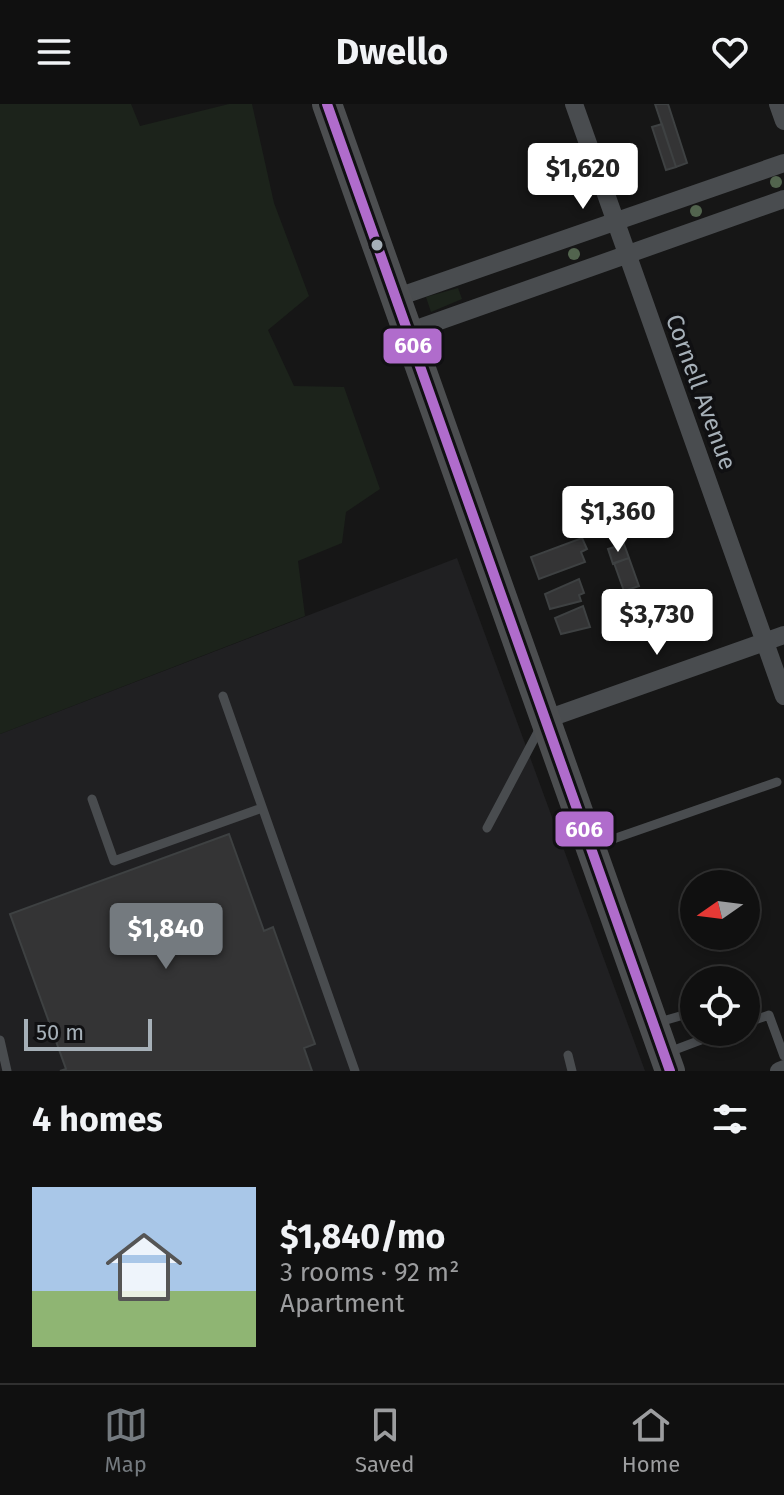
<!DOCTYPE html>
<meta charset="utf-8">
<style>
:root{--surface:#101010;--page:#1e1e1e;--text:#f1f3f6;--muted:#9c9d9f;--line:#303030;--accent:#747a7f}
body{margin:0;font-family:"Fira Sans",sans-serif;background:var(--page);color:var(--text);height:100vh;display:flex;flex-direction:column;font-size:30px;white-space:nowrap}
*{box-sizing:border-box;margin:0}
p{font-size:26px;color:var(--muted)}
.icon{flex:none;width:44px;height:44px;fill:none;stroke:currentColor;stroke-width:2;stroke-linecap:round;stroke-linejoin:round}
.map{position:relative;height:967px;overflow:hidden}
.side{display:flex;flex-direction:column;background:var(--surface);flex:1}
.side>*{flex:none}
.needle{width:52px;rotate:256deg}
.controls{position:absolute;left:680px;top:766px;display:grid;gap:16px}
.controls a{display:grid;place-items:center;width:80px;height:80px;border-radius:50%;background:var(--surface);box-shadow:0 4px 12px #0003,0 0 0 2px var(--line);font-size:40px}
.scale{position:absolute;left:24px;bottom:20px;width:128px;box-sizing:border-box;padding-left:8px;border:4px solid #a6b0b8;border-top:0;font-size:22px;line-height:28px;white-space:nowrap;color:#a6b0b8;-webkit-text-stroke:6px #101012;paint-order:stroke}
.price{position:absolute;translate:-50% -68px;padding:0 18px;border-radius:8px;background:#fff;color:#222;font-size:26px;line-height:52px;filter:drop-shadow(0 2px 4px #0008)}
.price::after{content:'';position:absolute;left:50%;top:48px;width:24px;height:18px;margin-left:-12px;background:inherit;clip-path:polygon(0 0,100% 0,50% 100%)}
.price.selected{background:var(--accent);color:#fff}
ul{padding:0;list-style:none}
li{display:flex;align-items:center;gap:24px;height:200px;padding:0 32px}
li span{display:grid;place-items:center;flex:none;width:224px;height:160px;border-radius:0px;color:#555}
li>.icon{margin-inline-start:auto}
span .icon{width:96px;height:96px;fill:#fffc;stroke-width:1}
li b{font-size:34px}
h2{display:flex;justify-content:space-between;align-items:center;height:96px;padding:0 32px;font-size:34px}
header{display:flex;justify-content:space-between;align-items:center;height:104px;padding:0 32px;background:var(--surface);font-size:36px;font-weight:700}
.menu{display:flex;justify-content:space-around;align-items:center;height:112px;border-top:2px solid var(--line);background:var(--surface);font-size:22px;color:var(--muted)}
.menu a{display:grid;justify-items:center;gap:4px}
.menu .selected{color:var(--accent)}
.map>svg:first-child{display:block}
.built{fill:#202022}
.green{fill:#1c231b}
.building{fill:#343435;stroke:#3e4142;stroke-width:2}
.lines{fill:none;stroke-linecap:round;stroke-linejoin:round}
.service{stroke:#494c4f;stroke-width:9}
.minor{stroke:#494c4f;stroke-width:18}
.primary{stroke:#4c4e50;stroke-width:30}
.bus-1-casing{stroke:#101012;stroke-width:16}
.bus-1{stroke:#b06ccc;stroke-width:10}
.tree{fill:#52644e}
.bus-dot{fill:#a6b0b8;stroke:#101012;stroke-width:3}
.labels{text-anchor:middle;stroke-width:7;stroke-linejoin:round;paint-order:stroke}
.street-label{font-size:24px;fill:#a6b0b8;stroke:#101012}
.line-badge{stroke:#101012;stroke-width:3}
.badge-label{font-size:22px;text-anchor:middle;font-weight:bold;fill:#fff}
</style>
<header><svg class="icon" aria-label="menu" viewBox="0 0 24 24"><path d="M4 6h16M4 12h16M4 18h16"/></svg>Dwello<svg class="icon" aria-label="heart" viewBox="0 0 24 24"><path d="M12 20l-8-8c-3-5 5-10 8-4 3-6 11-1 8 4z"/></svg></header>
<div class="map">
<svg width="784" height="967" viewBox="0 0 784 967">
<rect width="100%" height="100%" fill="#161616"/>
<path class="built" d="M457,454L645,967H0V630Z"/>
<path class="green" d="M0,0H131L140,22L229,0H252L274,99L309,192L268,226L294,282L344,283L380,385L346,408L342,439L298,457L305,512L0,630Z
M458,184L462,195L431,208L426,193Z"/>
<path class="building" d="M655,0H668L687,59L676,63Z
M662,20L676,63L666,66L652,23Z
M582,434L587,445L581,448L585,458L539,475L531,453Z
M624,440L629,454L613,460L608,445Z
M629,454L639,482L624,487L614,459Z
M579,475L584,489L579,491L581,497L550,505L545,490Z
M583,502L590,523L561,530L555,514Z
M229,730L264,827L273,823L315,940L304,944L312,967H60L66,965L10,810Z"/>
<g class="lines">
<path class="service" d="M223,592L355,967
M92,695L114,757L262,704
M487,724L541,622
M593,742L777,678
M731,871L732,876
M656,919L694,908
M746,919L769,911L784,952
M0,936L7,967
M669,948L722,928
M568,951L572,967"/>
<path class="minor" d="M574,0L784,592
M778,0L784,17
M395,194L784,59
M408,228L784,95
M544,616L784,531
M779,967L784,965"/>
<path class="primary" d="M327,0L670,967"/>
<defs>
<path id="bus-1" d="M327,0L670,967"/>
</defs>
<use href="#bus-1" class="bus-1-casing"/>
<use href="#bus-1" class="bus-1"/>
</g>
<g class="tree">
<circle cx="776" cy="78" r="6"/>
<circle cx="696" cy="107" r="6"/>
<circle cx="574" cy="150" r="6"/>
</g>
<circle class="bus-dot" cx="377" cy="141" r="7"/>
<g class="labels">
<g class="street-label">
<text transform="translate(701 288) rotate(70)" y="8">Cornell Avenue</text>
</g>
</g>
<g class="line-badge">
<rect x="382" y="223" width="61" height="38" rx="8" fill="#b06ccc"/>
<rect x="554" y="706" width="61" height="38" rx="8" fill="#b06ccc"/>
</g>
<g class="badge-label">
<text x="413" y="249">606</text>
<text x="584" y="733">606</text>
</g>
</svg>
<div class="controls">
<a><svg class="needle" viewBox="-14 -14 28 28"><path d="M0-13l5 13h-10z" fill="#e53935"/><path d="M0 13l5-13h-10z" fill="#9c9d9f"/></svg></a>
<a><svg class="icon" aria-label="locate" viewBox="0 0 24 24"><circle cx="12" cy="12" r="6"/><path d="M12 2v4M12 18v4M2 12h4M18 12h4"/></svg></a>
</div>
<div class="scale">50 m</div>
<b class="price" style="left:583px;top:107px">$1,620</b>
<b class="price" style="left:618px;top:450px">$1,360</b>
<b class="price" style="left:657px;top:553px">$3,730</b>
<b class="price selected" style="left:166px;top:867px">$1,840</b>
</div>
<section class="side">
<h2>4 homes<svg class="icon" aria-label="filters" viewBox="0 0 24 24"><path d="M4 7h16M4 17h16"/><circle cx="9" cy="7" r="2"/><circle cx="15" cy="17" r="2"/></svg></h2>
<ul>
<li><span style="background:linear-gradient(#a9c7e8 65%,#8fb573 0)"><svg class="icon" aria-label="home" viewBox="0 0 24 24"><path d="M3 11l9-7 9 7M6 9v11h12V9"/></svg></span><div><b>$1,840/mo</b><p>3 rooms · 92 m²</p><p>Apartment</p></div></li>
</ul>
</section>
<nav class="menu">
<a class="selected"><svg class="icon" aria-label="map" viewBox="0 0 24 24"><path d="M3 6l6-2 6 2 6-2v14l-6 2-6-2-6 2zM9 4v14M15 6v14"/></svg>Map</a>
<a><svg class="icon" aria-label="saved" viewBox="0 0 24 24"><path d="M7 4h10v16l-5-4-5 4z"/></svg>Saved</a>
<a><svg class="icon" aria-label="home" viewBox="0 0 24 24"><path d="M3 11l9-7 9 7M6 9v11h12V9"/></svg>Home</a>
</nav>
